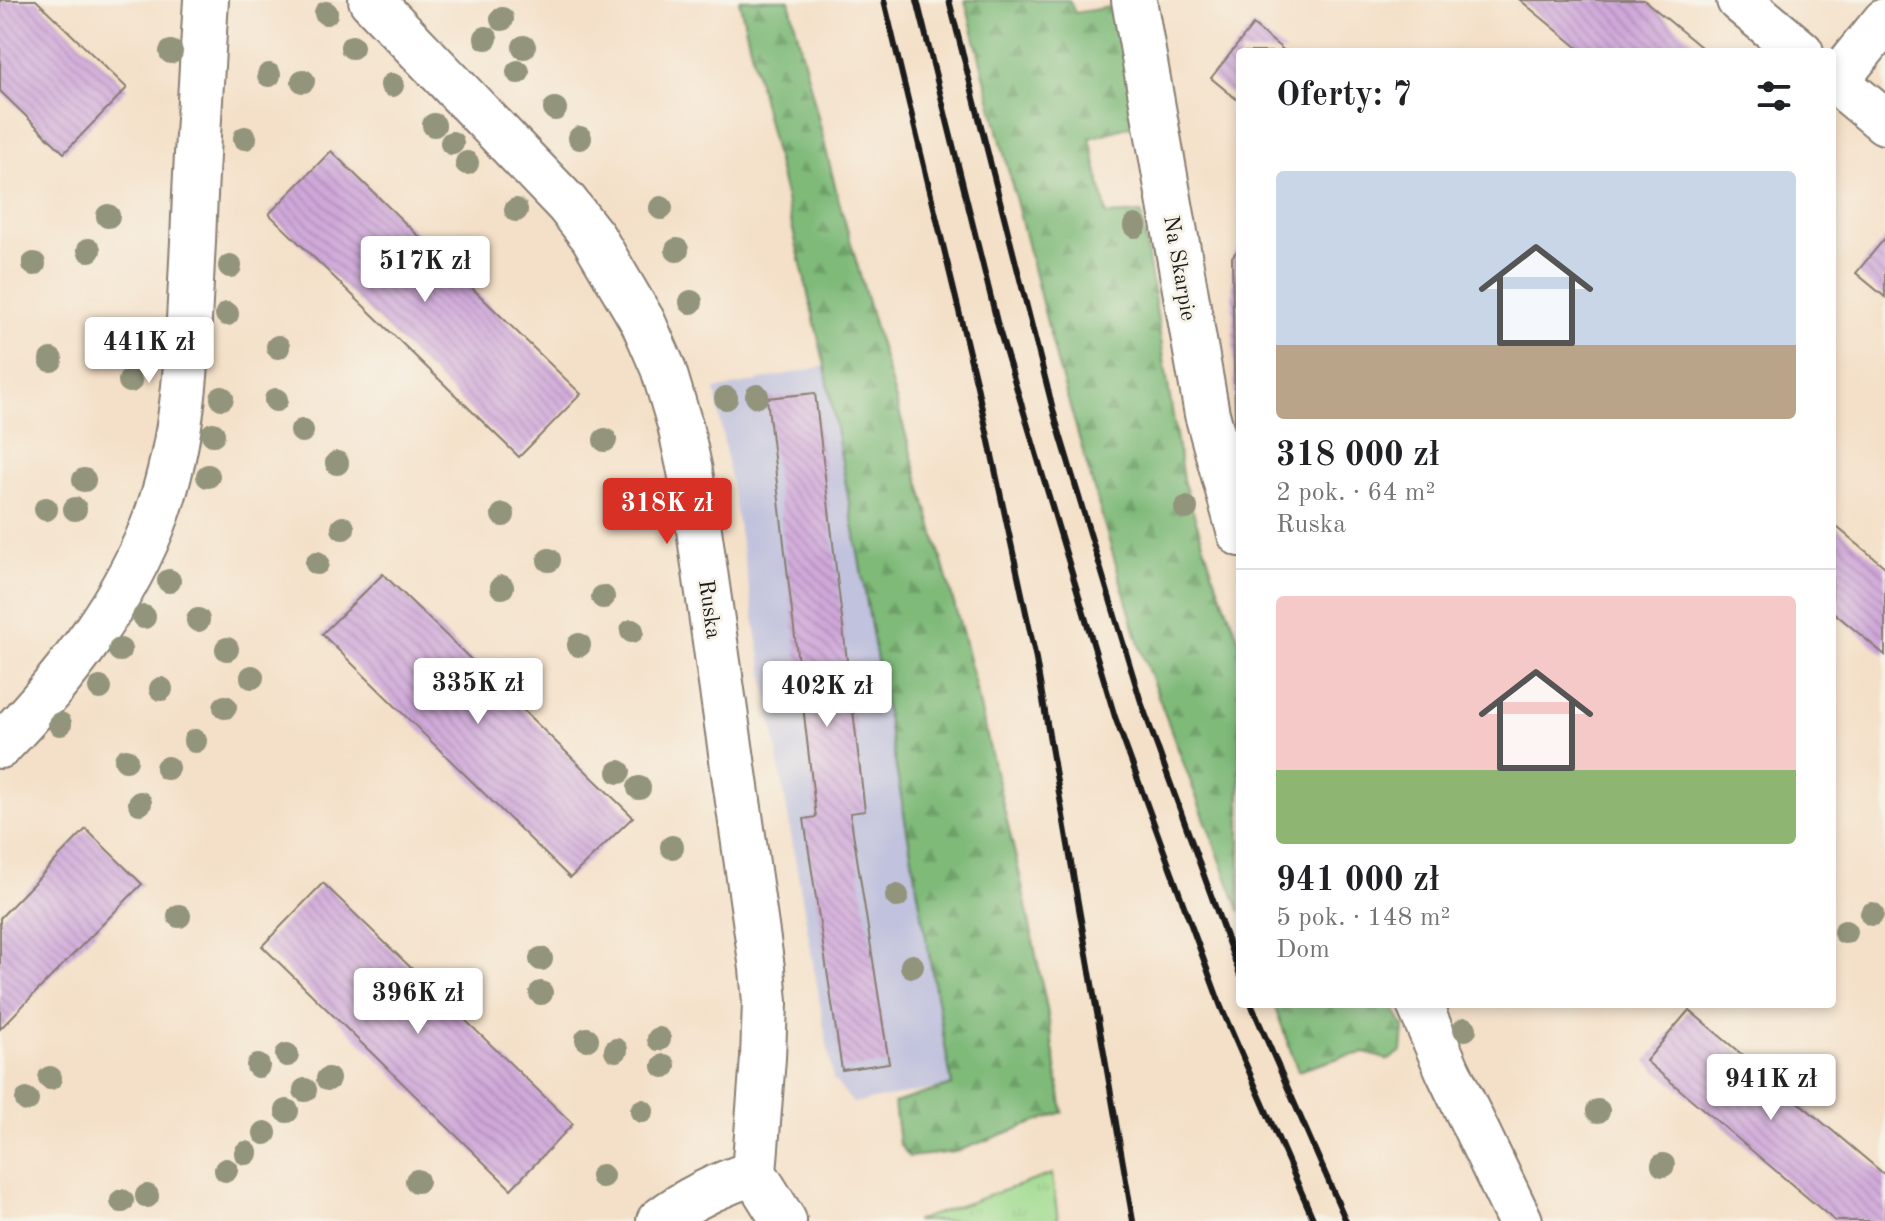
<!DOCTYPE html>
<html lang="pl">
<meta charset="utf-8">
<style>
:root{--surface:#fff;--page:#f2f2f2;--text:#202124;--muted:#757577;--line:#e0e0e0;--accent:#d93025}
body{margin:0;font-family:"Old Standard TT",serif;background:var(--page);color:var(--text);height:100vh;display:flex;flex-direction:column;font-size:30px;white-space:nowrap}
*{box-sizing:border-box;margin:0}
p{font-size:26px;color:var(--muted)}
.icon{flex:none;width:44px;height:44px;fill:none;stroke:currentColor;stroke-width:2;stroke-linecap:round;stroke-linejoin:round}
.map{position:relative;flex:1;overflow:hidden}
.sheet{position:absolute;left:1236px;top:48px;width:600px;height:960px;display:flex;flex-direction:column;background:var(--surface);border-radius:8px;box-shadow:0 4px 12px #0003}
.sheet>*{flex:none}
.price{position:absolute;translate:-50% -68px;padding:0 18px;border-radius:8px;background:#fff;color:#222;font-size:26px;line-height:52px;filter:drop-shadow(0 2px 4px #0008)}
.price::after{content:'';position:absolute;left:50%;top:48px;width:24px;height:18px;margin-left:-12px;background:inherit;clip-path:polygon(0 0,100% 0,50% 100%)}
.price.current{background:var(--accent);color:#fff}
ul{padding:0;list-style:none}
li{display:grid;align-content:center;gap:16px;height:424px;padding:0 40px}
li+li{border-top:2px solid var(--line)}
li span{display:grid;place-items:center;height:248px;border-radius:8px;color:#555}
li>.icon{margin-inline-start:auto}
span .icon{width:144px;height:144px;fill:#fffc;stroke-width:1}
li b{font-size:34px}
h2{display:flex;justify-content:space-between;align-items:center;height:96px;padding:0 40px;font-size:34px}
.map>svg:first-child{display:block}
.industrial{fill:#c1c2dd}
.grass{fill:url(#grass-tufts);stroke:#5e7b55;stroke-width:2}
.forest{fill:url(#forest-firs);stroke:#4e6b4a;stroke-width:2}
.building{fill:url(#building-back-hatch)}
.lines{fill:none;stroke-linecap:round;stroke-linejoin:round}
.minor-casing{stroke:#887e72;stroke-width:48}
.minor{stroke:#fff;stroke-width:44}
.rail{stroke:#1c1c1c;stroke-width:6}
.tree{fill:#93947c}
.labels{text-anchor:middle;stroke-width:6;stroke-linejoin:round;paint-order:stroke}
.street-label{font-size:22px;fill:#1c1c1c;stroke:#f7f3e8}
</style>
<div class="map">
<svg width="1885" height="1221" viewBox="0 0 1885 1221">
<defs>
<pattern id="grass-tufts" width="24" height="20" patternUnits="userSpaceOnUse" patternTransform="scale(2)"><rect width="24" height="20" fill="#9fda8e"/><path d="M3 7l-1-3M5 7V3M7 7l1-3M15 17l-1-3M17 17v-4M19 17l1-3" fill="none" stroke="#88ba7a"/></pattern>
<pattern id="forest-firs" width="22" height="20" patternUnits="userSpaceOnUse" patternTransform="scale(2)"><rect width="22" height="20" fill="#7fba79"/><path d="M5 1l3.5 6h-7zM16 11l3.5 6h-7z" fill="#6d9f68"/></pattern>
<pattern id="building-back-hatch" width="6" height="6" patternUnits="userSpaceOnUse" patternTransform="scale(2)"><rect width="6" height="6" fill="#cfa7d9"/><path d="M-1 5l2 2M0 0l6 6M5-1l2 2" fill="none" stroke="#b18fba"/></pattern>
</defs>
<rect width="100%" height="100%" fill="#f7f3e8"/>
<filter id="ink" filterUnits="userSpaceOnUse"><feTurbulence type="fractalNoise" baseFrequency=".0125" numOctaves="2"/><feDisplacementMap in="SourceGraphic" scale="16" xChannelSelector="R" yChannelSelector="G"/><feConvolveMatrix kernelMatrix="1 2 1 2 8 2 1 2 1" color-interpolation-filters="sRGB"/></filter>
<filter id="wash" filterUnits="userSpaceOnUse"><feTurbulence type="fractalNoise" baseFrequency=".006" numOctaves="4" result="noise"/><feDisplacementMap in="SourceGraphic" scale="32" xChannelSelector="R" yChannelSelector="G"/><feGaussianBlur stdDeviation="1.8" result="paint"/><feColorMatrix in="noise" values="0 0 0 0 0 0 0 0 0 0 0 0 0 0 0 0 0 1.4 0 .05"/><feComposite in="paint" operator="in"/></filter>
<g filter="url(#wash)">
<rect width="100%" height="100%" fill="#f4e0c8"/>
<path class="industrial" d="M825,366L952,1086L853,1103L833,1079L715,390Z"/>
<path class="grass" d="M1052,1174L1058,1221H915Z"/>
<path class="forest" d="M739,0H789L837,194L963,635L1020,876L1047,1009L1063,1112L955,1152L909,1157L899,1143L894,1103L952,1085L825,366Z
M965,0H1069L1075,13L1116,6L1137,124L1090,138L1107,215L1141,213L1183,480L1213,574L1240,642V912L1141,651L1057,362Z
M1274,1004H1392L1404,1028L1402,1051L1389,1060L1365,1053L1342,1057L1298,1071Z"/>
<g id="blocks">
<path class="building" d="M0,0H36L127,88L64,153L0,91Z
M1520,0H1644L1707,52H1583Z
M1253,25L1286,52H1240V102L1211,78Z
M331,151L581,394L519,457L269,214Z
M1885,238V297L1856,273Z
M1240,247V425L1235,421L1232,257Z
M815,393L865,811L850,813L889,1063L842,1070L804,819L816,817L767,398Z
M1832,523L1885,567V655L1832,611Z
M383,574L633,817L570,878L322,634Z
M86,829L142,884L0,1029V918Z
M323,883L573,1124L511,1189L262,946Z
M1689,1010L1885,1175V1221H1835L1646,1061Z"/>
</g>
</g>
<g filter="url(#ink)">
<use href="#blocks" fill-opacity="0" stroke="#887e72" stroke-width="2"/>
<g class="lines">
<defs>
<path id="minor" d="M371,0L567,204L593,237L643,322L663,368L680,425L690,471L699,530L762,968L765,1002L763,1058L754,1173L784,1221
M1134,0L1207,414L1240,534
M1739,0L1801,52
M1832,78L1885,122
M1836,81L1885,21
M0,746C65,678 126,601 158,512C188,426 188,331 193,242C196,161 201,81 206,0
M1419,1004L1448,1071L1520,1221
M659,1221C689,1198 719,1184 754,1173"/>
</defs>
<use href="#minor" class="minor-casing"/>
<use href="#minor" class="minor"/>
<path class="rail" d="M884,0L977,386L1035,654L1133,1221
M917,0L998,326L1115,717L1221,1007L1314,1221
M949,0L1056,421L1141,702L1240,975
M1251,1004L1346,1221"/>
</g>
<g class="tree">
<circle cx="326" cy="13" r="12"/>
<circle cx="502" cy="19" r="12"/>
<circle cx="486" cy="38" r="12"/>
<circle cx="352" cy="47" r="12"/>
<circle cx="524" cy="47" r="12"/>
<circle cx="171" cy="52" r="12"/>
<circle cx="518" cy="72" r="12"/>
<circle cx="269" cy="75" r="12"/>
<circle cx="303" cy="81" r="12"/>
<circle cx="392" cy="85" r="12"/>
<circle cx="555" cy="109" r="12"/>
<circle cx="434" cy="125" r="12"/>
<circle cx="245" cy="138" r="12"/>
<circle cx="580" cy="138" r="12"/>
<circle cx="452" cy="143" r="12"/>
<circle cx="467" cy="163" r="12"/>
<circle cx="661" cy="208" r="12"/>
<circle cx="516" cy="210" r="12"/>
<circle cx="108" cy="216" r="12"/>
<circle cx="1135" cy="226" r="12"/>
<circle cx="89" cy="250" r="12"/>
<circle cx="677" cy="250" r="12"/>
<circle cx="34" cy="264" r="12"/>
<circle cx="230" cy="266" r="12"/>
<circle cx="691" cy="302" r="12"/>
<circle cx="227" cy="314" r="12"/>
<circle cx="278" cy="347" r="12"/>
<circle cx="51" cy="360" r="12"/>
<circle cx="130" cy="381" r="12"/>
<circle cx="757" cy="396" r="12"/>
<circle cx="222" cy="398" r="12"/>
<circle cx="726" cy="398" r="12"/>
<circle cx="276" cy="400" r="12"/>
<circle cx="302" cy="431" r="12"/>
<circle cx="213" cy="434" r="12"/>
<circle cx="605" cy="440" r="12"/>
<circle cx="337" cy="463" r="12"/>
<circle cx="208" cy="476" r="12"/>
<circle cx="84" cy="480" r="12"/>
<circle cx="619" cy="507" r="12"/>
<circle cx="1186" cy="508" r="12"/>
<circle cx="46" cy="509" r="12"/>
<circle cx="75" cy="509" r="12"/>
<circle cx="503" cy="515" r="12"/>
<circle cx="343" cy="528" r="12"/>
<circle cx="549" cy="560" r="12"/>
<circle cx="317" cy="563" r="12"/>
<circle cx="169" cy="581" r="12"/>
<circle cx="502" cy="587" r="12"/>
<circle cx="603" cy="597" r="12"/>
<circle cx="144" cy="617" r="12"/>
<circle cx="198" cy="620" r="12"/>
<circle cx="632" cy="631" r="12"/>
<circle cx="579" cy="645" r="12"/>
<circle cx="227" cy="649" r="12"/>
<circle cx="120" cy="650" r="12"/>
<circle cx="252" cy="677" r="12"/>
<circle cx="100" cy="688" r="12"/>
<circle cx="161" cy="689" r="12"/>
<circle cx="225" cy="707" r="12"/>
<circle cx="60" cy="724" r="12"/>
<circle cx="195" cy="741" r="12"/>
<circle cx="126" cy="760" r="12"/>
<circle cx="167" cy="768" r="12"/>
<circle cx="619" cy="772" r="12"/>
<circle cx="639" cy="788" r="12"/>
<circle cx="140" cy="803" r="12"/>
<circle cx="672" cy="847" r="12"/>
<circle cx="897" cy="896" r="12"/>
<circle cx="1872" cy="914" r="12"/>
<circle cx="179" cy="916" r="12"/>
<circle cx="1845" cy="932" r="12"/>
<circle cx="541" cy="959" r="12"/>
<circle cx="912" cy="966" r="12"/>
<circle cx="541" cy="993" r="12"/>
<circle cx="1465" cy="1029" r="12"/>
<circle cx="587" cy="1039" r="12"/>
<circle cx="659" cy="1039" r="12"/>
<circle cx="616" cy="1050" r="12"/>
<circle cx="287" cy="1055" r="12"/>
<circle cx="258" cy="1066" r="12"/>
<circle cx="664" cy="1066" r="12"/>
<circle cx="50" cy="1078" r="12"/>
<circle cx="328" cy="1079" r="12"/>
<circle cx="305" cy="1090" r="12"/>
<circle cx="27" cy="1100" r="12"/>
<circle cx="287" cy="1111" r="12"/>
<circle cx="642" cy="1111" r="12"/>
<circle cx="1598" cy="1111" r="12"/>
<circle cx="265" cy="1133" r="12"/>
<circle cx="246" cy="1153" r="12"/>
<circle cx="1663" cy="1165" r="12"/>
<circle cx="226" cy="1170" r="12"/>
<circle cx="602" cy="1176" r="12"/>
<circle cx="417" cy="1181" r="12"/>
<circle cx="147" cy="1196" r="12"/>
<circle cx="122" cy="1201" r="12"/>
</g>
</g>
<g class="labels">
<g class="street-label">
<text transform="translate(1181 268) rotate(80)" y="8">Na Skarpie</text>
<text transform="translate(711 609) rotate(82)" y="8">Ruska</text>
</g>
</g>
</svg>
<b class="price" style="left:425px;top:304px">517K zł</b>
<b class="price" style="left:149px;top:385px">441K zł</b>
<b class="price current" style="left:667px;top:546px">318K zł</b>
<b class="price" style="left:478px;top:726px">335K zł</b>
<b class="price" style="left:827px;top:729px">402K zł</b>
<b class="price" style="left:418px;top:1036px">396K zł</b>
<b class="price" style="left:1771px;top:1122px">941K zł</b>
<section class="sheet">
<h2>Oferty: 7<svg class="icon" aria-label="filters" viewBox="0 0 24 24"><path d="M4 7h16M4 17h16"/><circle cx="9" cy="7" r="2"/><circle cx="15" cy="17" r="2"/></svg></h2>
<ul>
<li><span style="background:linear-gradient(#c9d6e8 70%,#b9a48a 0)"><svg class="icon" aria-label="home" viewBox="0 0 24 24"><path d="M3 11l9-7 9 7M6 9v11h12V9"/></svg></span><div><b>318 000 zł</b><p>2 pok. · 64 m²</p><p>Ruska</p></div></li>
<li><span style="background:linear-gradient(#f6c9c9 70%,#8fb573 0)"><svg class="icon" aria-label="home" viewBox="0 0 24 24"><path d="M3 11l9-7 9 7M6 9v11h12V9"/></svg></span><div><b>941 000 zł</b><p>5 pok. · 148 m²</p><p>Dom</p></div></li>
</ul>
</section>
</div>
